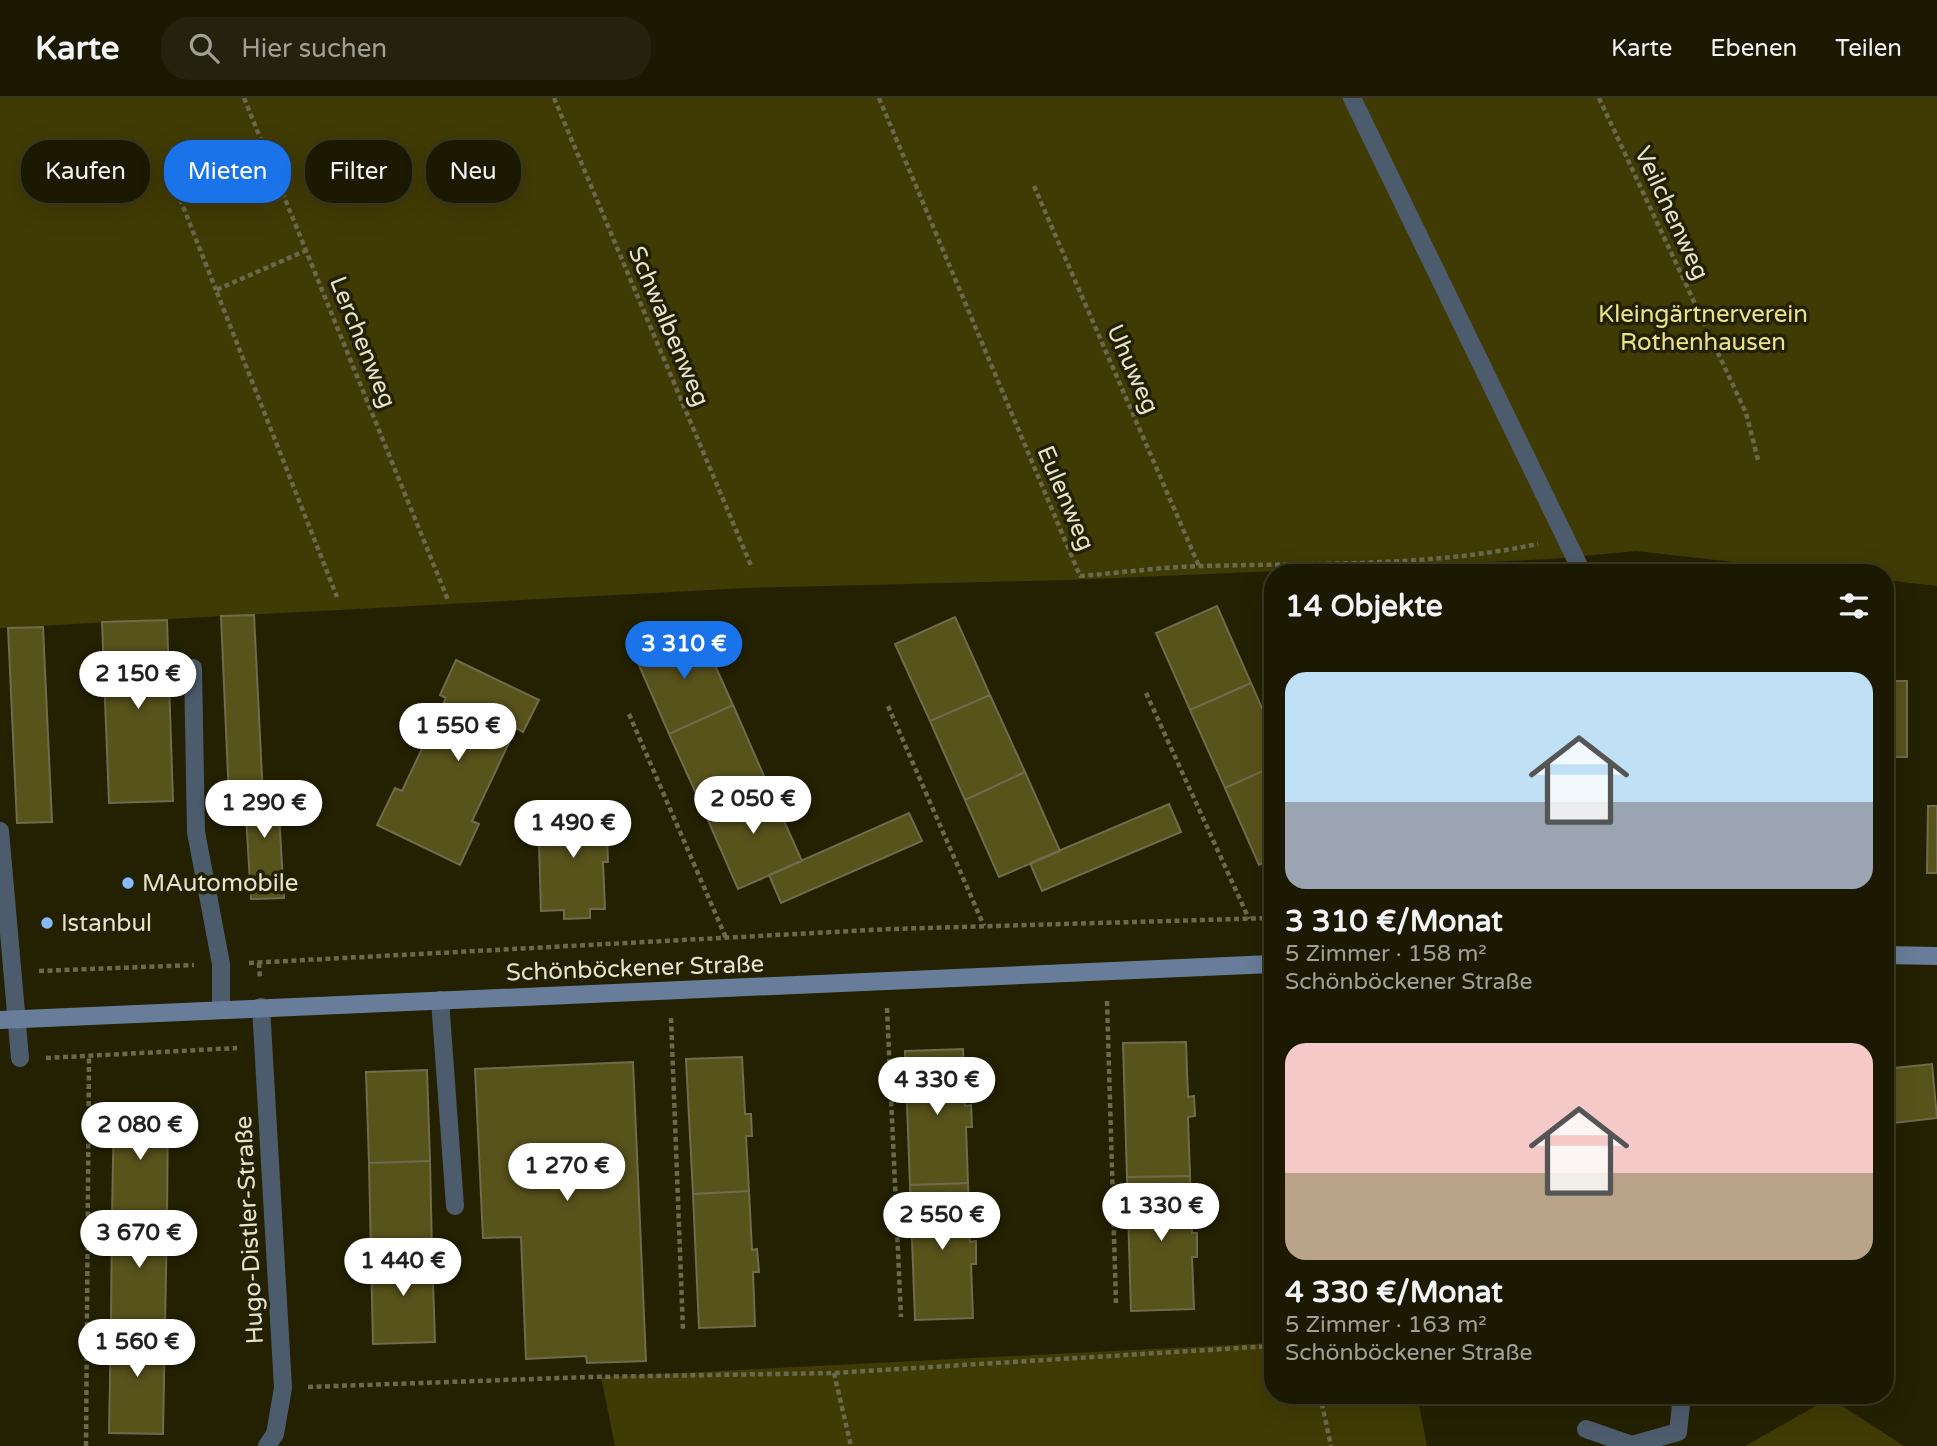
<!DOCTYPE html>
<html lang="de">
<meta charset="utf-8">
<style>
:root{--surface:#1b1902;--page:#24220c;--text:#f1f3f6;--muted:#a0a099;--line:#393824;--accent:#1a73e8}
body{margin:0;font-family:"Varela Round",sans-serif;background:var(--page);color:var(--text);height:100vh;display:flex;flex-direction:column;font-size:26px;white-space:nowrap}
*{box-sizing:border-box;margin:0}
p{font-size:23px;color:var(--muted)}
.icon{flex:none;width:38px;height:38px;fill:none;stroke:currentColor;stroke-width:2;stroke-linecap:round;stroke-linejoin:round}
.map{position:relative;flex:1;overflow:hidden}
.sheet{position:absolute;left:1264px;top:466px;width:630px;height:840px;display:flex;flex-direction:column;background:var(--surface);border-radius:28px;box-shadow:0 7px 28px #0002,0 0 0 2px var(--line)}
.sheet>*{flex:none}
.hud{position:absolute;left:21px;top:42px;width:665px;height:63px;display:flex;gap:14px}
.price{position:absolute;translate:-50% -60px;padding:0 16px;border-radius:24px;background:#fff;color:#222;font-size:23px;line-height:46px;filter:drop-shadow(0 2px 4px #0008)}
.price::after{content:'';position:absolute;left:50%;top:42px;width:21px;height:16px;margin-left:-10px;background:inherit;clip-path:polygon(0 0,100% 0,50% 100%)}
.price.current{background:var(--accent);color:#fff}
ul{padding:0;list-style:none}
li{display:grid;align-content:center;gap:14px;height:371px;padding:0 21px}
li span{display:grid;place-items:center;height:217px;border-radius:21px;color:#555}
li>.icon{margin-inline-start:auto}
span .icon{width:126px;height:126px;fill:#fffc;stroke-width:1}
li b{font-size:30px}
h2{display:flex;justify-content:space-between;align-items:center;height:84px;padding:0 21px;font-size:30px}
.chip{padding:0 24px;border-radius:28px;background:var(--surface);box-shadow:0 7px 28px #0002,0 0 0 2px var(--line);font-size:24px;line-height:63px}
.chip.current{background:var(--accent);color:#fff}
header{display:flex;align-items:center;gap:42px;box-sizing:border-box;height:98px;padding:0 35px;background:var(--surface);border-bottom:2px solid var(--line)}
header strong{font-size:33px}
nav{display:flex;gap:38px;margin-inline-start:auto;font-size:24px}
.search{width:490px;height:63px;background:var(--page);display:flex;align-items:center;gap:18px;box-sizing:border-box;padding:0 24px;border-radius:28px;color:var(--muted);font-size:26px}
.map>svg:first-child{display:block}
.green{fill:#403a04}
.building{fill:#58521b;stroke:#6f6c4b;stroke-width:2}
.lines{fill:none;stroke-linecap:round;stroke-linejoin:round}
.path{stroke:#6a684d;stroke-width:4.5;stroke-dasharray:5 3.5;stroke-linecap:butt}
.service{stroke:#4d5c6d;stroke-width:18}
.minor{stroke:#4d5c6d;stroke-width:18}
.secondary{stroke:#677d99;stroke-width:18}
.poi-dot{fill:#87bbfb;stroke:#242102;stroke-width:2.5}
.labels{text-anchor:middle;stroke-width:7;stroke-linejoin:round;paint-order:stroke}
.street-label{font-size:24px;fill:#e5e3d1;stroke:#242102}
.park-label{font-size:24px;fill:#ebe28f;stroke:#242102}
.poi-label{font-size:24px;fill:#e5e3d1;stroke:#242102;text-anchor:start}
</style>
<header>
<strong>Karte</strong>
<div class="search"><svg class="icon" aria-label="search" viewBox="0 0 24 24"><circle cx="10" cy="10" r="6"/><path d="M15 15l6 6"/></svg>Hier suchen</div>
<nav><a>Karte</a><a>Ebenen</a><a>Teilen</a></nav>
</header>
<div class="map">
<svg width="1937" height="1348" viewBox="0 0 1937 1348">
<rect width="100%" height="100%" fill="#242102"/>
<path class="green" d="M0,0H1937V488L1885,482V474H1821L1636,453L1552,461L1071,482L746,490L0,530Z
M1272,1245V1297H1417L1427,1348H615L601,1279Z
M1830,1300L1904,1348H1745Z"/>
<path class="building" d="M1217,508L1251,585L1190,612L1156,535Z
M254,517L263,699L229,701L221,518Z
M955,519L990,597L930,623L895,546Z
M167,522L173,703L109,705L102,524Z
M43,529L52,724L17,725L8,530Z
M698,530L733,607L669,636L635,558Z
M456,562L539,602L523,634L516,630L472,723L479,726L460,767L377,727L395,690L402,693L446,600L440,597Z
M1885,583H1907V659H1885Z
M1251,585L1272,633V669L1225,690L1190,612Z
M990,597L1025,674L965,702L930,623Z
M733,607L767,685L704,713L669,636Z
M1272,669V761L1259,767L1225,690Z
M1025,674L1060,753L999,779L965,702Z
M767,685L802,763L738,791L704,713Z
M278,698L283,784L250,785L245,700Z
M1169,706L1181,734L1042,793L1030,765Z
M1928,708H1937V775H1927Z
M606,710L608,764H603L605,811H590V820L564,821V812L541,813L538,712Z
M909,715L922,743L781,805L769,777Z
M283,784L284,800L251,801L250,785Z
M1186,944L1188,999L1194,998L1195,1018L1188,1019L1190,1078L1127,1079L1123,945Z
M963,951L965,1008L971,1007L972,1029H966L968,1085L910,1087L905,953Z
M742,959L745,1016H751L752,1038H746L749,1093L693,1096L686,961Z
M633,964L646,1263L587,1265L586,1258L526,1261L521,1139L483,1140L475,971Z
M1932,966L1937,1020L1885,1026V971Z
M427,972L430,1063L369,1065L366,974Z
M114,1009H168L167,1118H112Z
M430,1063L432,1154L371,1156L369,1065Z
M1190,1078L1192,1135H1197V1159H1192L1194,1211L1131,1213L1127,1079Z
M968,1085L970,1144L976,1143V1166H971L973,1220L915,1222L910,1087Z
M749,1093L752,1152L757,1151L759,1174H753L755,1228L699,1230L693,1096Z
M112,1118H167L165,1227L111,1226Z
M432,1154L435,1244L373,1246L371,1156Z
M111,1226L165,1227L163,1336L109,1335Z"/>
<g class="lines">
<path class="path" d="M244,0L448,502
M554,0L752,470
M879,0L1080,478C1120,475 1161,469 1202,468C1314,465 1428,469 1538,446
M1599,0L1746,315L1758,362
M1034,88L1199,468
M177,93L216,192
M307,152L216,192L337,499
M1146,595L1249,821
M888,608L984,828
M629,616L726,840
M249,865L890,831L1272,820
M259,865L260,882
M39,873L194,867
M1107,903L1116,1205
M887,910L901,1219
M671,920L683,1232
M46,960L237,950
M834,1275L851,1348
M308,1289L589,1279L834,1275L1272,1248
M1320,1297L1331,1348
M86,1348L89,959"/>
<path class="service" d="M1352,0L1582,474
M193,570L196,734L221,866V912
M0,733L20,960
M440,902L455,1108
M1586,1331L1632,1347L1678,1334L1682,1297"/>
<path class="minor" d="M261,909L283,1290L275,1336L267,1348"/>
<path class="secondary" d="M1885,857L1937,858
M0,922L1272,866"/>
</g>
<g class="poi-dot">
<circle cx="128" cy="785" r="7"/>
<circle cx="47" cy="825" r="7"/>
</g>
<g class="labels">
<g class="street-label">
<text transform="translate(1672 115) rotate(65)" y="8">Veilchenweg</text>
<text transform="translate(669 228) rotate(67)" y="8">Schwalbenweg</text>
<text transform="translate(363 244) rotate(68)" y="8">Lerchenweg</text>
<text transform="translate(1133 271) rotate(66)" y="8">Uhuweg</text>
<text transform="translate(1066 400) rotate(67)" y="8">Eulenweg</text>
<text transform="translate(635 870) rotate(-2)" y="8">Schönböckener Straße</text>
<text transform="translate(249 1132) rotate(-93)" y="8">Hugo-Distler-Straße</text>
</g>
<g class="park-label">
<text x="1703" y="224">Kleingärtnerverein<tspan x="1703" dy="28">Rothenhausen</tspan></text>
</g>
<g class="poi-label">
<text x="142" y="793">MAutomobile</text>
<text x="61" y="833">Istanbul</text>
</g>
</g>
</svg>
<b class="price current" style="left:684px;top:583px">3 310 €</b>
<b class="price" style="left:138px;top:613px">2 150 €</b>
<b class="price" style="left:458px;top:665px">1 550 €</b>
<b class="price" style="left:753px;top:738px">2 050 €</b>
<b class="price" style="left:264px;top:742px">1 290 €</b>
<b class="price" style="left:573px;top:762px">1 490 €</b>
<b class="price" style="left:937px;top:1019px">4 330 €</b>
<b class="price" style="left:140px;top:1064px">2 080 €</b>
<b class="price" style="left:567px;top:1105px">1 270 €</b>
<b class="price" style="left:1161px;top:1145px">1 330 €</b>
<b class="price" style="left:942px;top:1154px">2 550 €</b>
<b class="price" style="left:139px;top:1172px">3 670 €</b>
<b class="price" style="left:403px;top:1200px">1 440 €</b>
<b class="price" style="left:137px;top:1281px">1 560 €</b>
<div class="hud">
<a class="chip">Kaufen</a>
<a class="chip current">Mieten</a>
<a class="chip">Filter</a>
<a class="chip">Neu</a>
</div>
<section class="sheet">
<h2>14 Objekte<svg class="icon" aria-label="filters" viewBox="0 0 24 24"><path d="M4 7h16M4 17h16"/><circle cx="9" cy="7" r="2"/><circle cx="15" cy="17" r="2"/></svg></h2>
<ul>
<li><span style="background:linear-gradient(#bfe0f5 60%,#9aa5b1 0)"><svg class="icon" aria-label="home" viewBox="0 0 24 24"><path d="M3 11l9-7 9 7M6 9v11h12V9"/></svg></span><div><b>3 310 €/Monat</b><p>5 Zimmer · 158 m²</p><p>Schönböckener Straße</p></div></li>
<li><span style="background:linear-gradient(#f6c9c9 60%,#b9a48a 0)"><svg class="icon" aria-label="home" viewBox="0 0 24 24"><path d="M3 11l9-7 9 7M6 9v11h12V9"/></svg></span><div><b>4 330 €/Monat</b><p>5 Zimmer · 163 m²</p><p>Schönböckener Straße</p></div></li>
</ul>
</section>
</div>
